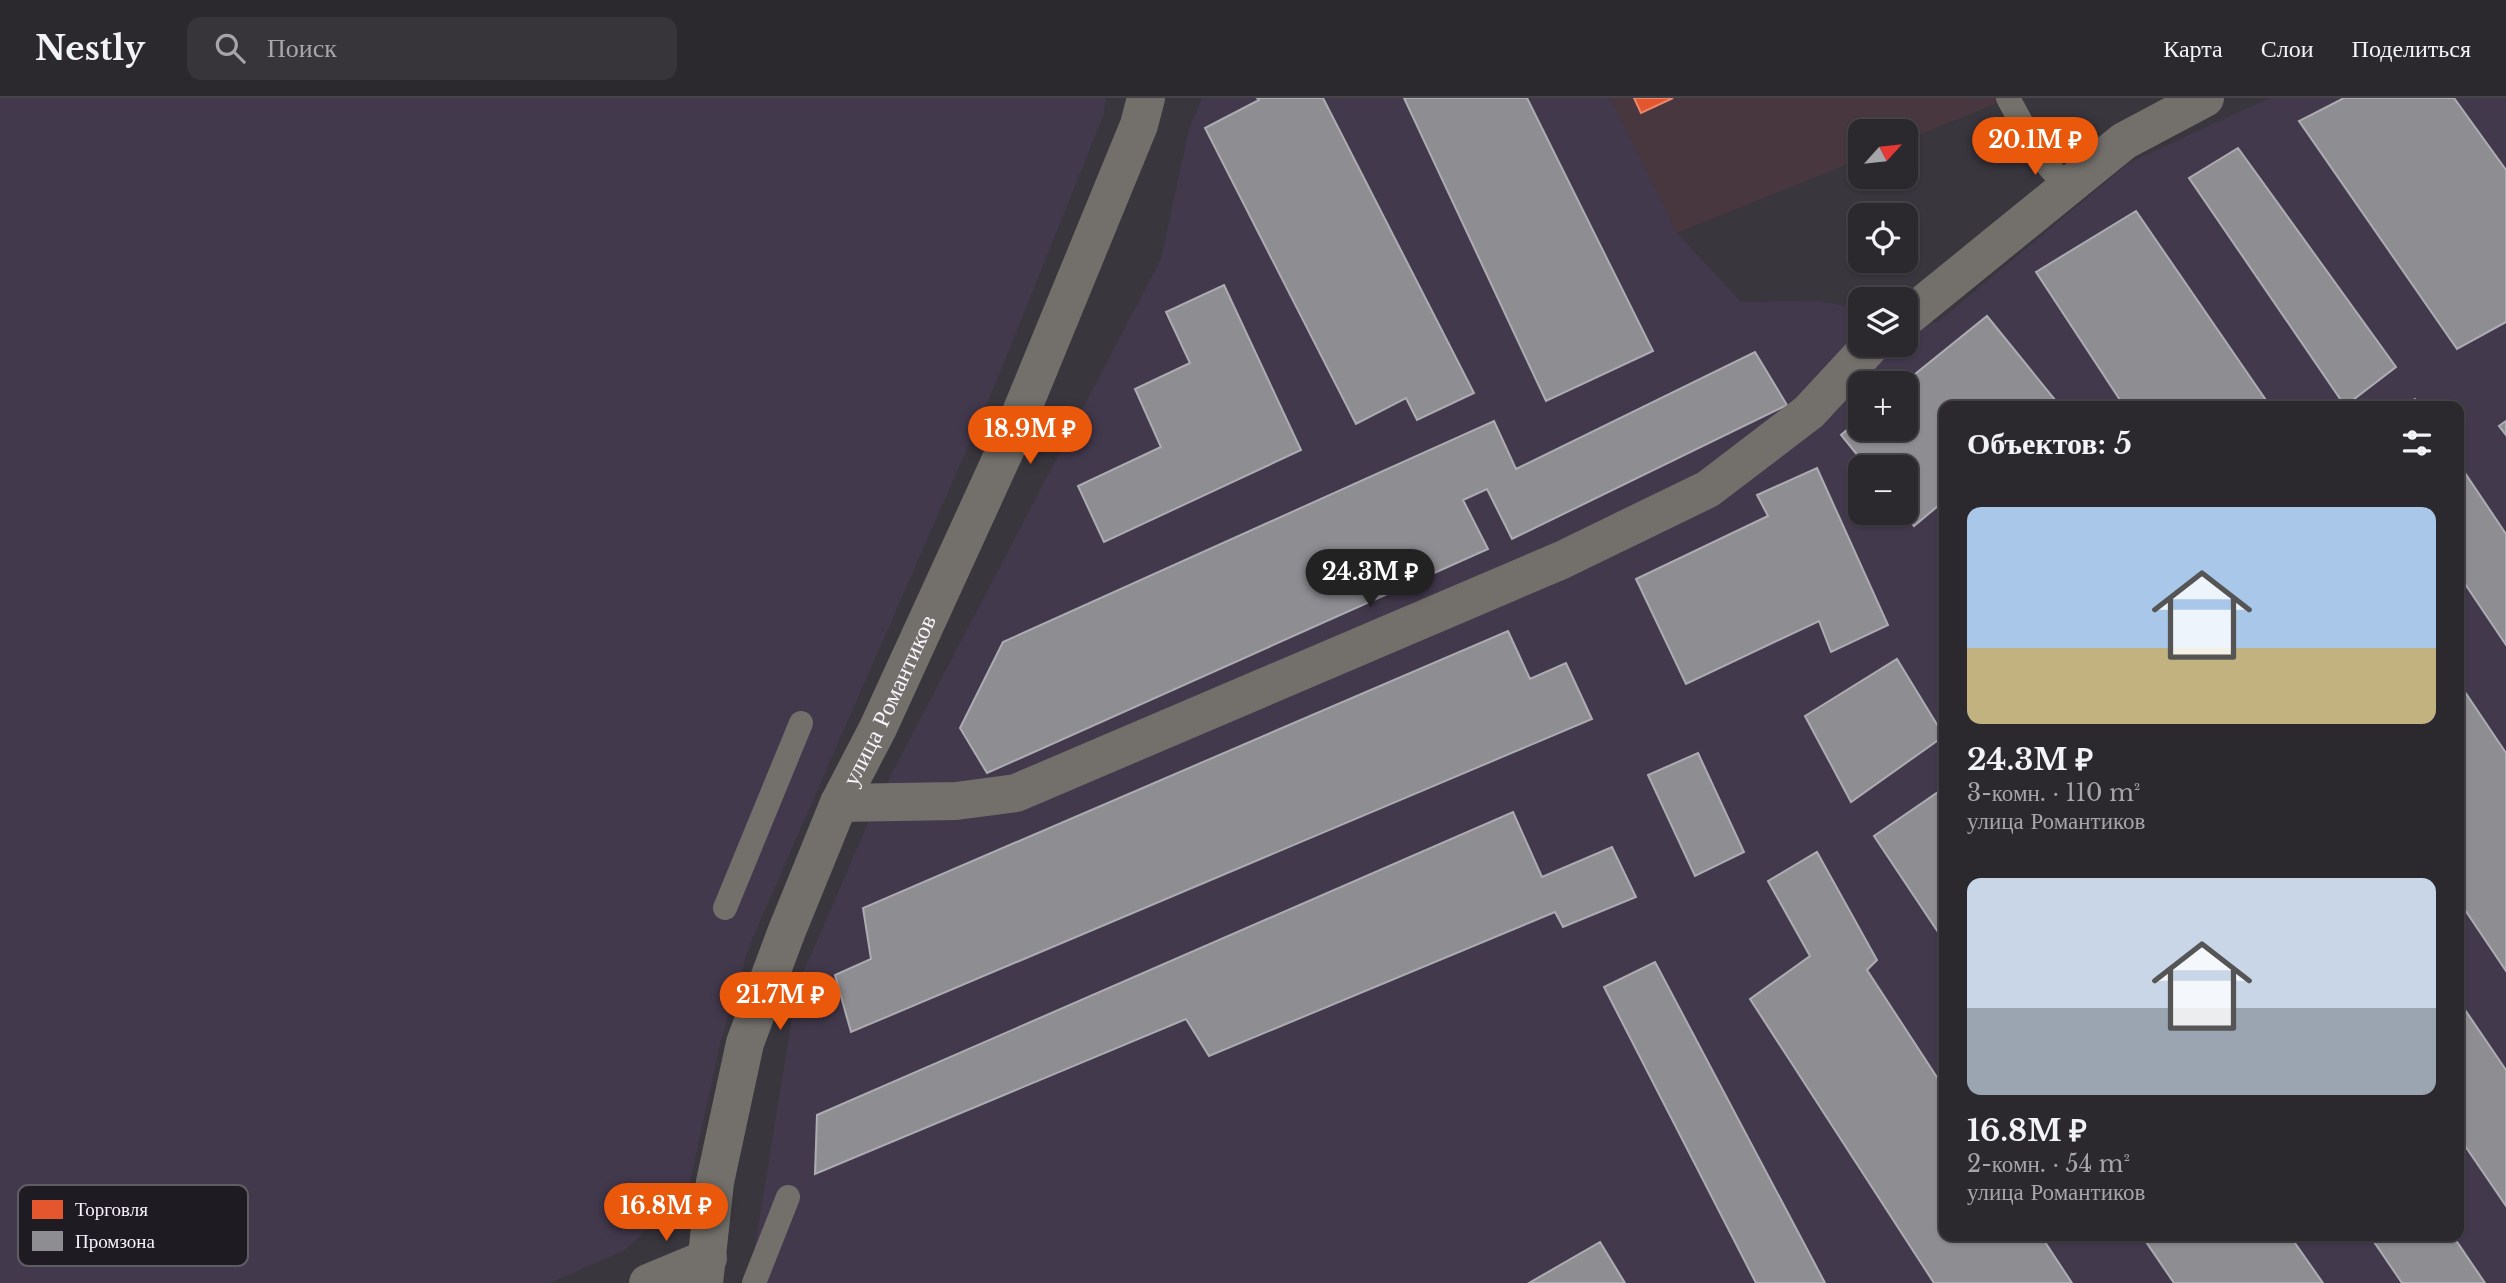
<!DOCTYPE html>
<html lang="ru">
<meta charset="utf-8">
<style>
:root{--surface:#2b282e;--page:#37343a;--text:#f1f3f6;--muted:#a6a6aa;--line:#47444a;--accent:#ea580c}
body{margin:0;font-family:"Libre Baskerville",serif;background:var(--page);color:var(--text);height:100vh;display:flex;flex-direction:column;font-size:26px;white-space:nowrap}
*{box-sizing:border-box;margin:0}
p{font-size:23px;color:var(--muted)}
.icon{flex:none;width:38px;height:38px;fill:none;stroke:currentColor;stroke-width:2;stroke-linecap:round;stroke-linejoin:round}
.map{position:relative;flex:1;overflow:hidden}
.side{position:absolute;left:1939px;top:303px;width:525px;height:840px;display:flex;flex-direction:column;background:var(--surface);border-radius:14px;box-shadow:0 2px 5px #0004,0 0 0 2px var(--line)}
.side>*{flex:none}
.needle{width:46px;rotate:63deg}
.buttons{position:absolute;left:1848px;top:21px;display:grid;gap:14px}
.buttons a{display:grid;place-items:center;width:70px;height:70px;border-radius:14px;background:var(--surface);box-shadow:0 2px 5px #0004,0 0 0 2px var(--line);font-size:35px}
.price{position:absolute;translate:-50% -60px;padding:0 16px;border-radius:24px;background:var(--accent);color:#fff;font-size:23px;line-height:46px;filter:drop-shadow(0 2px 4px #0008)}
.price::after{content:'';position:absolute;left:50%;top:42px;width:21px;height:16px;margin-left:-10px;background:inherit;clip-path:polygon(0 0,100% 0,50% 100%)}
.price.on{background:#222;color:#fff}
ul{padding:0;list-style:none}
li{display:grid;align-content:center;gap:14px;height:371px;padding:0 28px}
li span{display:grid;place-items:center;height:217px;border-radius:14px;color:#555}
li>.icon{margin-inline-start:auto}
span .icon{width:126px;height:126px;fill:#fffc;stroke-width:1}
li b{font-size:30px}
h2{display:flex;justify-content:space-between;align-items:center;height:84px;padding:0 28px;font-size:30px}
header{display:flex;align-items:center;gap:42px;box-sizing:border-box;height:98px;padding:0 35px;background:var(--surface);border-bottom:2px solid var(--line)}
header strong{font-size:33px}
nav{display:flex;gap:38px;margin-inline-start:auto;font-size:24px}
.search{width:490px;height:63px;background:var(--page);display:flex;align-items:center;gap:18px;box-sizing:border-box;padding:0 24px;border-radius:14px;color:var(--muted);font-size:26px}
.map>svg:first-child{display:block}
.commercial{fill:#48373f}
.built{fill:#43394d;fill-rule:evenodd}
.shops{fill:#e4572e;stroke:#ea866c;stroke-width:2}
.industry{fill:#8d8d92;stroke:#adacb2;stroke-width:2}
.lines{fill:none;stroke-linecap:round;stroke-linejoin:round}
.lane{stroke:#73706b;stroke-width:24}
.street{stroke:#73706b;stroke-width:38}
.labels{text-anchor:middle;stroke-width:7;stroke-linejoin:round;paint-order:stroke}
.street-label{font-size:24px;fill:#f8f3fd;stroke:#1f1b22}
.key{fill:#1f1b22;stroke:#605c64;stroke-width:2}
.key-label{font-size:19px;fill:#f8f3fd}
</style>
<header>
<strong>Nestly</strong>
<div class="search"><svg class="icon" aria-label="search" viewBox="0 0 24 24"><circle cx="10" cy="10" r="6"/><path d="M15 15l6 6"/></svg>Поиск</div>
<nav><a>Карта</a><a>Слои</a><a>Поделиться</a></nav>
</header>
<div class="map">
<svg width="2506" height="1185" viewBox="0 0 2506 1185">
<rect width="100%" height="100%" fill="#39363e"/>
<path class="commercial" d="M1610,0H2010L1906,42V33H1860V61L1677,135Z"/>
<path class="built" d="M0,0H1106L1103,18L997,282L750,846L720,946L688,1094L625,1152L550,1185H0Z
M1202,0H1610L1677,135L1741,204L1819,203L1860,211V247H1906V219L1937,225L2130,64L2270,0H2506V1185H749L797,889L879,700L1161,161L1189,31ZM1860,285H1906V331H1860ZM1944,308H2459V1138H1944ZM1860,369H1906V415H1860Z"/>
<path class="shops" d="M1634,0H1673L1641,15Z"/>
<path class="industry" d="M1257,0H1323L1474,295L1417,322L1406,300L1356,326L1205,30L1259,2Z
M1404,0H1527L1653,253L1546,303Z
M2344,0H2454L2506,72V224L2457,251L2299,23Z
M2238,50L2396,269L2345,308L2189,80Z
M2136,113L2270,308H2124L2036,174Z
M1224,187L1301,352L1104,444L1078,388L1161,349L1135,291L1190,265L1166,214Z
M1987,218L2060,308H1944V403L1914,428L1904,415L1906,369H1867L1841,337L1860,321V331H1906L1904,285Z
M1755,254L1787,307L1512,441L1487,391L1463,402L1488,451L987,675L960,630L1003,544L1494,323L1516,371Z
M2415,301L2420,308H2403Z
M2506,323V337L2499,328Z
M2459,366L2506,436V547L2459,477Z
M1817,370L1888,527L1831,554L1819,523L1686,586L1636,481L1768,418L1757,397Z
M1508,533L1530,581L1566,565L1592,621L851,934L835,877L871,861L863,810Z
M1897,561L1944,638L1851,704L1805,618Z
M2459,585L2506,655V873L2459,803Z
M1698,655L1744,754L1695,778L1648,677Z
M1944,690V843L1874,738Z
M1513,714L1542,779L1612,749L1636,799L1563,829L1555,814L1209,958L1186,921L815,1076L817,1017Z
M1817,754L1877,862L1867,872L1944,990V1138H2041L2072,1185H1934L1750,901L1810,858L1768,783Z
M1655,864L1825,1185H1756L1604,889Z
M2459,903L2506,972V1108L2459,1039Z
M2142,1138H2290L2323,1185H2174Z
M2370,1138H2453L2485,1185H2402Z
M1600,1144L1625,1185H1529Z"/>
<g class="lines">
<path class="lane" d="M2008,0L2039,57L2067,90
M725,810L801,625
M754,1185L788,1099"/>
<g class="street">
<path d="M1906,220L2124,43L2205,0"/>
<path d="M839,705L956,703L1016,695L1562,462L1708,391L1809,314L1871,247"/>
<path d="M648,1185L708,1160"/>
<path id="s1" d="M704,1185L715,1084L745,945L786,835L839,705L878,630L1008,346L1139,27L1146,0"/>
</g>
</g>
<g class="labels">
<g class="street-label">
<text dy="8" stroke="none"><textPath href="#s1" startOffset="616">улица Романтиков</textPath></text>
</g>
</g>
<rect x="18" y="1087" width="230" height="81" rx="10" class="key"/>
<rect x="32" y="1102" width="31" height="19" fill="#e4572e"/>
<rect x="32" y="1133" width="31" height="20" fill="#8d8d92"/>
<g class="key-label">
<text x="75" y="1118">Торговля</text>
<text x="75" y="1150">Промзона</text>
</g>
</svg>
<div class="buttons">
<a><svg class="needle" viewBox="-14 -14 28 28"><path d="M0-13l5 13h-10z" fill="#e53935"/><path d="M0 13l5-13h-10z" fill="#a6a6aa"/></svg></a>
<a><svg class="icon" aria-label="locate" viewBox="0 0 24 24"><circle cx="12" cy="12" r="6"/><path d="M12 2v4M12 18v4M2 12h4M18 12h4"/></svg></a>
<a><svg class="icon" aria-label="layers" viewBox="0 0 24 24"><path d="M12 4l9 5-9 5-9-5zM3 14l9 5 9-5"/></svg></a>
<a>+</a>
<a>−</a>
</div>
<b class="price" style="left:2035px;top:79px">20.1M ₽</b>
<b class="price" style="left:1030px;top:368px">18.9M ₽</b>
<b class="price on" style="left:1370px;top:511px">24.3M ₽</b>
<b class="price" style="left:780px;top:934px">21.7M ₽</b>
<b class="price" style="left:666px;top:1145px">16.8M ₽</b>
<section class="side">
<h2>Объектов: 5<svg class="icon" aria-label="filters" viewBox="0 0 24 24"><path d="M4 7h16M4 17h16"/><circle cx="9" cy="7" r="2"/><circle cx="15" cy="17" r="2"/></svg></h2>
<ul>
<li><span style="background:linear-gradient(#a9c7e8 65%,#c2b280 0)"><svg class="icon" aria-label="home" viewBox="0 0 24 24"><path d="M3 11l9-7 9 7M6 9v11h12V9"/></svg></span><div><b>24.3M ₽</b><p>3-комн. · 110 m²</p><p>улица Романтиков</p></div></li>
<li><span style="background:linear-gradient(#c9d6e8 60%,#9aa5b1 0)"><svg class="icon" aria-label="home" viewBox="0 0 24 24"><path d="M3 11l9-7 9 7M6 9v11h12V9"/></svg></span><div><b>16.8M ₽</b><p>2-комн. · 54 m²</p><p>улица Романтиков</p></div></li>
</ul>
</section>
</div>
